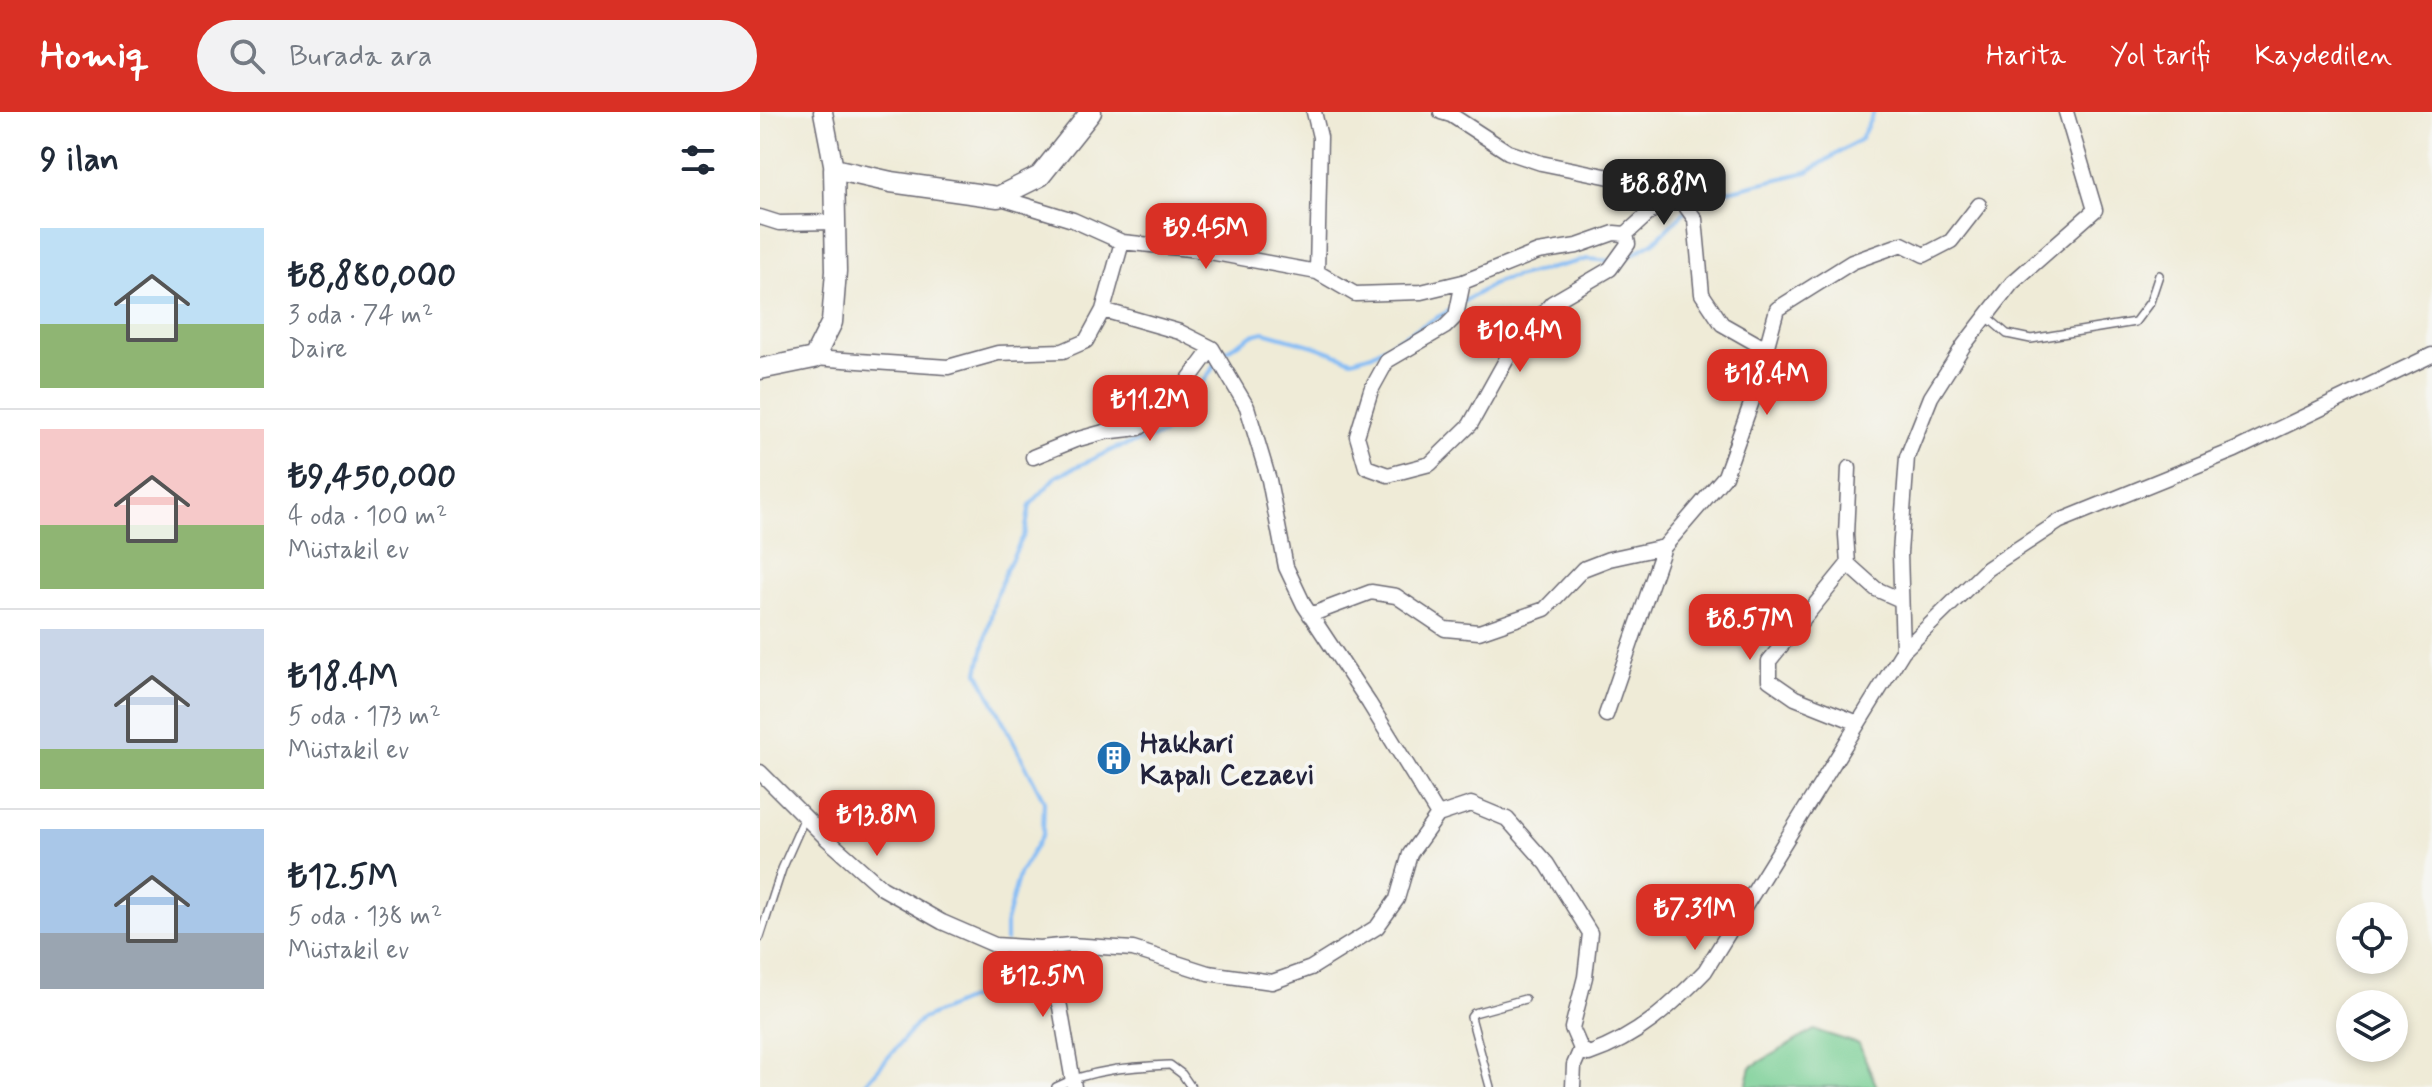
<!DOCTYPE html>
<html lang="tr">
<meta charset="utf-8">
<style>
:root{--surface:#fff;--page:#f2f2f3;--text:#1f2937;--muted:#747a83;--line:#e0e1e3;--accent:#d93025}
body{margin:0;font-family:Mynerve,sans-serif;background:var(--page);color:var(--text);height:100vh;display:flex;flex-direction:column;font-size:30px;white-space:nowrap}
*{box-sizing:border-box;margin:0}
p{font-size:26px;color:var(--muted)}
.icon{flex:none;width:44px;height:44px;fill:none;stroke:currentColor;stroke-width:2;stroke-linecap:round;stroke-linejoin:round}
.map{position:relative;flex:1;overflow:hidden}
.sheet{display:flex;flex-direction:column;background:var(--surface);width:760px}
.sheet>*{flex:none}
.buttons{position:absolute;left:1576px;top:790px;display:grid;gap:16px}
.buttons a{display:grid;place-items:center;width:72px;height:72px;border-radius:50%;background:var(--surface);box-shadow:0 4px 12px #0003;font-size:40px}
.price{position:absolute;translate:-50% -68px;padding:0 18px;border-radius:16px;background:var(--accent);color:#fff;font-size:26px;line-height:52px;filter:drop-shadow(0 2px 4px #0008)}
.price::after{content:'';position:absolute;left:50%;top:48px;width:24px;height:18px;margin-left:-12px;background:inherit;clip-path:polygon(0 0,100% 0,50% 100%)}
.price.on{background:#222;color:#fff}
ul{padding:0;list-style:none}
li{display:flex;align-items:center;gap:24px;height:200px;padding:0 40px}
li+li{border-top:2px solid var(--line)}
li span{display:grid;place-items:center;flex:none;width:224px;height:160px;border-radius:0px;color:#555}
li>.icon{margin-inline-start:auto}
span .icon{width:96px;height:96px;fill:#fffc;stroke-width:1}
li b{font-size:34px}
h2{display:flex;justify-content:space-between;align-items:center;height:96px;padding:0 40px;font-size:34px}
header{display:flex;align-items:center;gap:48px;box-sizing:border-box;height:112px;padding:0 40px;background:var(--accent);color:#fff}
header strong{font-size:38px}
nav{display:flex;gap:44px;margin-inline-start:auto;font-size:28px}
.search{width:560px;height:72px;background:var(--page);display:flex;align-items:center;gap:20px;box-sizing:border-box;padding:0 28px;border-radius:44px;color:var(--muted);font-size:30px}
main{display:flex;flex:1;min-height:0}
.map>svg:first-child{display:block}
.green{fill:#76ce93;stroke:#4c7867;stroke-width:2}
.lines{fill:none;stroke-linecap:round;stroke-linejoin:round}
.stream{stroke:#84bcf5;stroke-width:4}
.service-casing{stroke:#6a6872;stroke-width:10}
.minor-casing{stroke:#6a6872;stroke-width:17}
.tertiary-casing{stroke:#6a6872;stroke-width:21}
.secondary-casing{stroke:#6a6872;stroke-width:23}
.service{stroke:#fff;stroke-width:7}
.minor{stroke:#fff;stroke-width:14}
.tertiary{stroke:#fff;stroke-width:18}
.secondary{stroke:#fff;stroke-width:20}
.labels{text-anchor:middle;stroke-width:8;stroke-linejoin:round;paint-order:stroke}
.poi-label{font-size:28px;font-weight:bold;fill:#22223b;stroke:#f6f6f2;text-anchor:start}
</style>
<header>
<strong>Homiq</strong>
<div class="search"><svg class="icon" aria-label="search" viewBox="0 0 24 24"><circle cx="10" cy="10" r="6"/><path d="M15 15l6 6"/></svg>Burada ara</div>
<nav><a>Harita</a><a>Yol tarifi</a><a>Kaydedilen</a></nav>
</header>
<main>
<section class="sheet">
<h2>9 ilan<svg class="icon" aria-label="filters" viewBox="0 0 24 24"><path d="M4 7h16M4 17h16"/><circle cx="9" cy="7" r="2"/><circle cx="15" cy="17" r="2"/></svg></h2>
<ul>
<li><span style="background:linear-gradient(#bfe0f5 60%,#8fb573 0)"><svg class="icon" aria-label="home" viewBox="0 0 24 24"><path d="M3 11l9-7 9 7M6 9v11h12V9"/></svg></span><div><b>₺8,880,000</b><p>3 oda · 74 m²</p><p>Daire</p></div></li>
<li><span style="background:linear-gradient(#f6c9c9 60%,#8fb573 0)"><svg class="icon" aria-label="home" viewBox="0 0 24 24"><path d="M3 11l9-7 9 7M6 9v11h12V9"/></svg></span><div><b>₺9,450,000</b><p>4 oda · 100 m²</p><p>Müstakil ev</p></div></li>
<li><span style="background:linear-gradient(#c9d6e8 75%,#8fb573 0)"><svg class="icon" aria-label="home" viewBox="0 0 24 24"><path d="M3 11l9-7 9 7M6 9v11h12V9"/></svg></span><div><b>₺18.4M</b><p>5 oda · 173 m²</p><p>Müstakil ev</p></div></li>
<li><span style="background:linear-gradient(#a9c7e8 65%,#9aa5b1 0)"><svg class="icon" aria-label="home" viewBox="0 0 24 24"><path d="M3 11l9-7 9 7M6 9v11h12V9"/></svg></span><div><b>₺12.5M</b><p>5 oda · 138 m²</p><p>Müstakil ev</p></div></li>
</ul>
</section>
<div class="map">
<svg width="1672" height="975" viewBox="0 0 1672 975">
<rect width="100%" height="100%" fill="#f6f6f2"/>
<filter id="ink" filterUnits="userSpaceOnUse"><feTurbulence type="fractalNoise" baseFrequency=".0125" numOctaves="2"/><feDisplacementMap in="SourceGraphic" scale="16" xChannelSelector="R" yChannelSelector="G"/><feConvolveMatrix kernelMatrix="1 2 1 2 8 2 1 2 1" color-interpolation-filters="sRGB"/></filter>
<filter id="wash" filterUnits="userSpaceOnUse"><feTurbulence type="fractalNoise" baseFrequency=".006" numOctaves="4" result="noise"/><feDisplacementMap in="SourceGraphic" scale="32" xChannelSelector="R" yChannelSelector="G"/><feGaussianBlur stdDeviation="1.8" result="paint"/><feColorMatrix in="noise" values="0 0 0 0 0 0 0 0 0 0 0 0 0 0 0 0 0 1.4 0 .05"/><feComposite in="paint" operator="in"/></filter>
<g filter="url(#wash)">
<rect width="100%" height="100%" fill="#efebd7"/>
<path class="green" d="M1054,918L1099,932L1117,975H986L991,955Z"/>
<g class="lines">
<path class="stream" d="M864,147L894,130L938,86L1047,60L1101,27L1114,0
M701,191L739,169L828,147L852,149
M246,829V810L259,762L283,722L284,689L218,560L235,487L246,458L265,421L270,393L297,364L356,336L402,323L423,299L464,240L492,223L504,220L554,234L592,248L612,242L694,196
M103,975L160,908L220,882L240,853L244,838"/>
</g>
</g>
<g filter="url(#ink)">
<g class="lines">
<defs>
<path id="service" d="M1227,205L1247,222L1271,227L1375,210L1390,190L1399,163
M0,825L22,757L45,705
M296,975C330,957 372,955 410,953L422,962L431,975
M730,975L711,905L714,901L765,887"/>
<path id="minor" d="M554,0L560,25L557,160
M681,0L691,3L748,40L781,51L914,78L935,107L942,182L962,212L1006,237
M238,85L313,108L362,130L439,138L557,160L595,182L661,180L703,170L778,140L817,134L854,121L866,122L868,132L850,157L792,191L750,241L710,313L670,352L628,363L606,355L597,324L611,278L627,249L685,215L696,204L703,170
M0,105L19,111L75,110
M866,122L914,78
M343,198L420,220L452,236L487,295L509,368L526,455L544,493L609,591L678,703
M54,246L188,255L238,241L303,239L326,229L343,198L362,130
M273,345L315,328L344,320L379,316L406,298L452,236
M1089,356L1086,423L1088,452L1116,477L1141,488
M1088,452L1009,549V568L1035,586L1098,611
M550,503L611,480L636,484L685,517L719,520L785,497L823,457L849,447L904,435
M1143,539L1140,441L1147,345L1171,285L1204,233L1252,171L1335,98L1306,0
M846,603L904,435L965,364L992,289L1017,197L1092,150L1142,132L1164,143L1191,129L1219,93
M0,660L67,727L122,776L182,810L235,833L280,836L310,833L373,837L448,861L512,870L551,856L617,815L637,787L650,742L678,703L711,692L747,707L787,752L830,821L825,865L812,916L821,937L829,942C878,925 910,895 945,859L1143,539L1227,457L1300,409L1475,338L1672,243
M280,836L300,895L314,975
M813,975L814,953L821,937"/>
<path id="tertiary" d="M63,0L74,57"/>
<path id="secondary" d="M0,257L54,246L72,210L76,159L74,57L131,70L238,85L280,64L331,0"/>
</defs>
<use href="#service" class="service-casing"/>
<use href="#minor" class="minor-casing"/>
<use href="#tertiary" class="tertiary-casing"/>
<use href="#secondary" class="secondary-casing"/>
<use href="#service" class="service"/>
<use href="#minor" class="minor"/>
<use href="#tertiary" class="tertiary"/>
<use href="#secondary" class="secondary"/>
</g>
</g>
<defs>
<symbol id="building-disc" viewBox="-11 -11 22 22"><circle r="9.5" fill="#1f6fb2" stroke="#f6f6f2"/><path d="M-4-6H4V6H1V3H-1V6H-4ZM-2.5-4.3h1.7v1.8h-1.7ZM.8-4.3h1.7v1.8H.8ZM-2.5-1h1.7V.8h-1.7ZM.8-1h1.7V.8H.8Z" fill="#fff"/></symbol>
</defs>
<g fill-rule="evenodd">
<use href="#building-disc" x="334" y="626" width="40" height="40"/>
</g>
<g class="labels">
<g class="poi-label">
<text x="380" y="640">Hakkari<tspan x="380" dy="32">Kapalı Cezaevi</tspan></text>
</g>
</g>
</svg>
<div class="buttons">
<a><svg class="icon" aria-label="locate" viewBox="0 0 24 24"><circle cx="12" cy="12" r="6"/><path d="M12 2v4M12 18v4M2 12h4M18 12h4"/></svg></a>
<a><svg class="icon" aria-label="layers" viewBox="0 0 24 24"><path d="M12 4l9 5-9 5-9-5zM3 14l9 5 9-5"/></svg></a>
</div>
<b class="price on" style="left:904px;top:115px">₺8.88M</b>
<b class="price" style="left:446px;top:159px">₺9.45M</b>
<b class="price" style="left:760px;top:262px">₺10.4M</b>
<b class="price" style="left:1007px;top:305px">₺18.4M</b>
<b class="price" style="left:390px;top:331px">₺11.2M</b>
<b class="price" style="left:990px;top:550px">₺8.57M</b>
<b class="price" style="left:117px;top:746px">₺13.8M</b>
<b class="price" style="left:935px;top:840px">₺7.31M</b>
<b class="price" style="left:283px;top:907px">₺12.5M</b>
</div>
</main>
